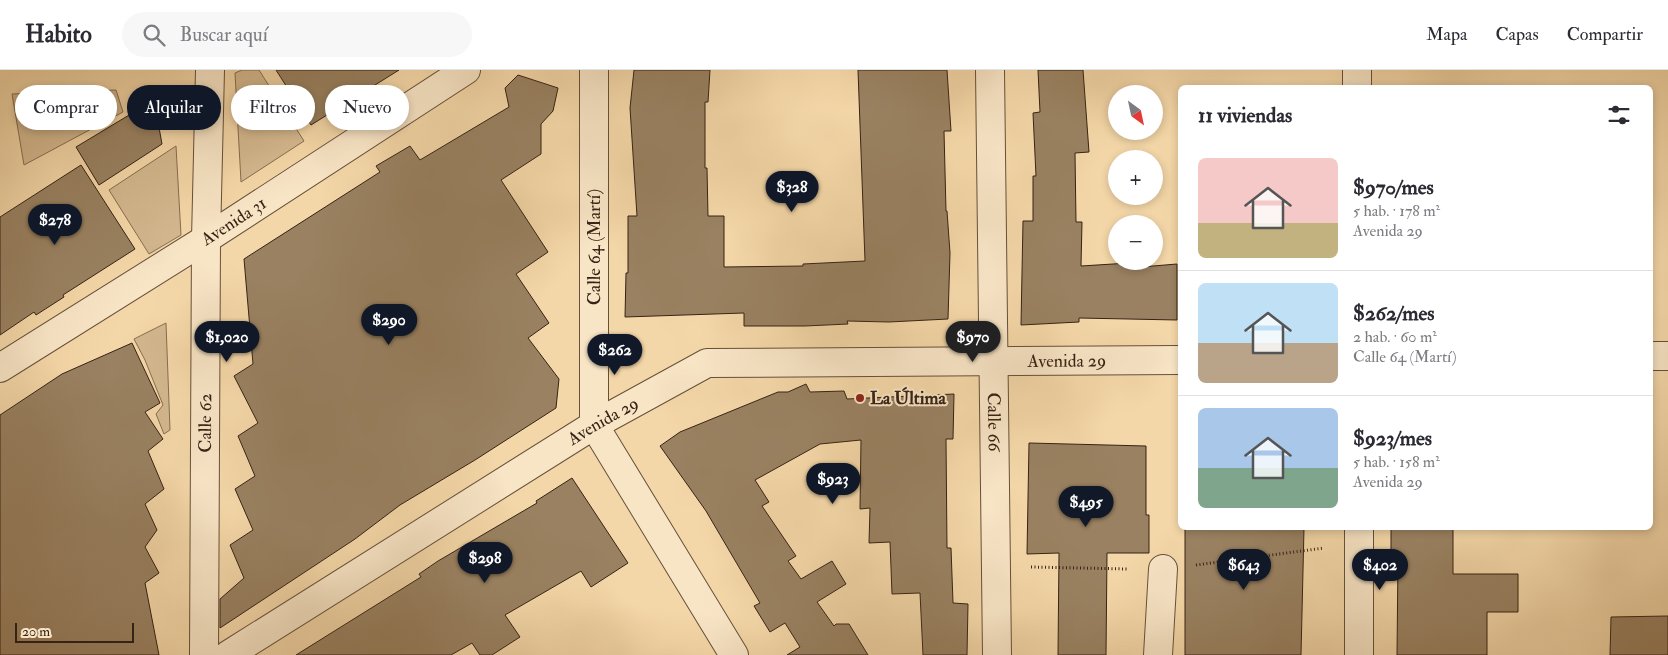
<!DOCTYPE html>
<html lang="es">
<meta charset="utf-8">
<style>
:root{--surface:#fff;--page:#f7f7f7;--text:#2b2b33;--muted:#7c7c81;--line:#e1e1e2;--accent:#111827}
body{margin:0;font-family:"IM FELL Double Pica",serif;background:var(--page);color:var(--text);height:100vh;display:flex;flex-direction:column;font-size:19px;white-space:nowrap}
*{box-sizing:border-box;margin:0}
p{font-size:16px;color:var(--muted)}
.icon{flex:none;width:28px;height:28px;fill:none;stroke:currentColor;stroke-width:2;stroke-linecap:round;stroke-linejoin:round}
.map{position:relative;flex:1;overflow:hidden}
.side{position:absolute;left:1178px;top:15px;width:475px;height:445px;display:flex;flex-direction:column;background:var(--surface);border-radius:8px;box-shadow:0 2px 8px #0003}
.side>*{flex:none}
.top-card{position:absolute;left:15px;top:15px;width:475px;height:45px;display:flex;gap:10px}
.needle{width:32px;rotate:147deg}
.controls{position:absolute;left:1108px;top:15px;display:grid;gap:10px}
.controls a{display:grid;place-items:center;width:55px;height:55px;border-radius:50%;background:var(--surface);box-shadow:0 2px 8px #0003;font-size:25px}
.scale{position:absolute;left:15px;bottom:12px;width:119px;box-sizing:border-box;padding-left:5px;border:2px solid #372315;border-top:0;font-size:14px;line-height:18px;white-space:nowrap;color:#372315;-webkit-text-stroke:4px #f8e5c6;paint-order:stroke}
.price{position:absolute;translate:-50% -42px;padding:0 11px;border-radius:18px;background:var(--accent);color:#fff;font-size:16px;line-height:32px;filter:drop-shadow(0 1px 2px #0008)}
.price::after{content:'';position:absolute;left:50%;top:30px;width:15px;height:11px;margin-left:-8px;background:inherit;clip-path:polygon(0 0,100% 0,50% 100%)}
.price.active{background:#222;color:#fff}
ul{padding:0;list-style:none}
li{display:flex;align-items:center;gap:15px;height:125px;padding:0 20px}
li+li{border-top:1px solid var(--line)}
li span{display:grid;place-items:center;flex:none;width:140px;height:100px;border-radius:8px;color:#555}
li>.icon{margin-inline-start:auto}
span .icon{width:60px;height:60px;fill:#fffc;stroke-width:1}
li b{font-size:21px}
h2{display:flex;justify-content:space-between;align-items:center;height:60px;padding:0 20px;font-size:21px}
.chip{padding:0 18px;border-radius:22px;background:var(--surface);box-shadow:0 2px 8px #0003;font-size:18px;line-height:45px}
.chip.active{background:var(--accent);color:#fff}
header{display:flex;align-items:center;gap:30px;box-sizing:border-box;height:70px;padding:0 25px;background:var(--surface);border-bottom:1px solid var(--line)}
header strong{font-size:24px}
nav{display:flex;gap:28px;margin-inline-start:auto;font-size:18px}
.search{width:350px;height:45px;background:var(--page);display:flex;align-items:center;gap:12px;box-sizing:border-box;padding:0 18px;border-radius:28px;color:var(--muted);font-size:19px}
.map>svg:first-child{display:block}
.green{fill:#d4b88f;stroke:#866e52}
.building{fill:#998161;stroke:#372315}
.lines{fill:none;stroke-linecap:round;stroke-linejoin:round}
.minor-casing{stroke:#66503a;stroke-width:30}
.path{stroke:#372315;stroke-width:3;stroke-dasharray:1 2.5;stroke-linecap:butt}
.minor{stroke:#f8e5c6;stroke-width:28}
.poi-dot{fill:#8f2418;stroke:#f8e5c6;stroke-width:2}
.labels{text-anchor:middle;stroke-width:4;stroke-linejoin:round;paint-order:stroke}
.street-label{font-size:18px;fill:#372315;stroke:#f8e5c6}
.poi-label{font-size:18px;font-weight:bold;fill:#372315;stroke:#f8e5c6;text-anchor:start}
</style>
<header>
<strong>Habito</strong>
<div class="search"><svg class="icon" aria-label="search" viewBox="0 0 24 24"><circle cx="10" cy="10" r="6"/><path d="M15 15l6 6"/></svg>Buscar aquí</div>
<nav><a>Mapa</a><a>Capas</a><a>Compartir</a></nav>
</header>
<div class="map">
<svg width="1668" height="585" viewBox="0 0 1668 585">
<rect width="100%" height="100%" fill="#f4d7a8"/>
<filter id="stains"><feTurbulence type="fractalNoise" baseFrequency=".004" numOctaves="4"/><feColorMatrix values="0 0 0 0 .2 0 0 0 0 .09 0 0 0 0 .02 0 0 0 .5 -.17"/></filter>
<radialGradient id="worn" r=".72"><stop offset=".6" stop-color="#630" stop-opacity="0"/><stop offset="1" stop-color="#630" stop-opacity=".3"/></radialGradient>
<path class="green" d="M242,0H259L304,71L241,112L235,3Z
M116,20L123,42L24,95L12,24Z
M176,76L181,165L149,184L109,120Z
M166,253L170,360L164,364L156,344L163,335L145,290L134,269Z"/>
<path class="building" d="M276,0H399L311,55Z
M634,0H710L708,32H705V98H707L708,146H724V197L803,196V194L865,191L858,0H947L951,61H944L946,141H947L950,183L948,249L889,252L847,251L848,254L805,256H744V243L625,247L626,203H628V146H637L630,38Z
M1038,0H1083L1089,82L1075,83L1076,152H1082L1081,196L1129,193V198L1177,194V250L1079,248V252L1021,255L1023,151H1033V106H1036L1033,43L1040,42Z
M518,5L558,18L553,41L541,54V84L501,110L548,182L516,204L549,253L528,268L559,309L556,338L475,390L400,435L355,469L220,558V529L244,508L230,475L253,460L235,419L255,406L238,366L258,353L234,306L253,294L244,189L380,102L376,96L410,76L420,90L509,37L505,18Z
M154,30L162,74L99,115L76,77Z
M81,95L135,179L63,225L64,227L36,245L34,242L0,265V147Z
M132,273L160,333L145,342L163,369L148,381L164,419L145,434L157,460L145,477L159,503L145,513L159,585H0V345L62,304Z
M806,314L810,322L844,321L847,329L954,324L953,369H946L947,478H951L953,533L968,534L967,585H923L920,523L892,524L890,472L869,473L870,438L860,439L861,370L820,374L755,410L769,432L762,436L796,486L788,491L801,509L832,491L846,514L817,532L834,556L836,554H849L868,585H787L800,577L785,553L770,562L754,536L760,533L706,441L660,376L680,362L778,322H788Z
M1029,373L1146,376V445H1149V483H1107L1106,585H1058L1059,483L1027,484Z
M572,408L628,493L591,517L581,501L505,545L520,567L492,585H480L472,573L451,585H296L421,507L419,504L438,491L537,433L536,431Z
M1185,458H1304L1301,585H1185Z
M1391,458H1453V504H1518V542H1487V585H1397L1398,488H1391Z
M1668,546V585H1610L1611,547Z"/>
<g class="lines">
<defs>
<g id="minor">
<path d="M594,0V355L734,585"/>
<path id="s1" d="M990,0L997,585"/>
<path d="M1357,18V0"/>
<path d="M1650,286H1668"/>
<path id="s2" d="M0,298L206,169L466,0"/>
<path d="M1359,458V585"/>
<path id="s3" d="M204,585L206,169L210,0"/>
<path id="s4" d="M228,585L594,355L707,293L1180,290"/>
<path d="M1158,585L1163,499"/>
</g>
</defs>
<use href="#minor" class="minor-casing"/>
<path class="path" d="M1196,495L1324,478
M1031,497L1128,499"/>
<use href="#minor" class="minor"/>
</g>
<circle class="poi-dot" cx="860" cy="328" r="5"/>
<g class="labels">
<g class="street-label">
<text dy="6" stroke="none"><textPath href="#s2" startOffset="276">Avenida 31</textPath></text>
<text transform="translate(594 177) rotate(-90)" y="6">Calle 64 (Martí)</text>
<text dy="6" stroke="none"><textPath href="#s4" startOffset="921">Avenida 29</textPath></text>
<text dy="6" stroke="none"><textPath href="#s4" startOffset="442">Avenida 29</textPath></text>
<text dy="6" stroke="none"><textPath href="#s3" startOffset="232">Calle 62</textPath></text>
<text dy="6" stroke="none"><textPath href="#s1" startOffset="352">Calle 66</textPath></text>
</g>
<g class="poi-label">
<text x="870" y="334">La Última</text>
</g>
</g>
<rect width="100%" height="100%" filter="url(#stains)"/>
<rect width="100%" height="100%" fill="url(#worn)"/>
</svg>
<div class="controls">
<a><svg class="needle" viewBox="-14 -14 28 28"><path d="M0-13l5 13h-10z" fill="#e53935"/><path d="M0 13l5-13h-10z" fill="#7c7c81"/></svg></a>
<a>+</a>
<a>−</a>
</div>
<div class="scale">20 m</div>
<b class="price" style="left:792px;top:143px">$328</b>
<b class="price" style="left:55px;top:176px">$278</b>
<b class="price" style="left:389px;top:276px">$290</b>
<b class="price" style="left:227px;top:293px">$1,020</b>
<b class="price active" style="left:973px;top:293px">$970</b>
<b class="price" style="left:615px;top:306px">$262</b>
<b class="price" style="left:833px;top:435px">$923</b>
<b class="price" style="left:1086px;top:458px">$495</b>
<b class="price" style="left:485px;top:514px">$298</b>
<b class="price" style="left:1244px;top:521px">$643</b>
<b class="price" style="left:1380px;top:521px">$402</b>
<div class="top-card">
<a class="chip">Comprar</a>
<a class="chip active">Alquilar</a>
<a class="chip">Filtros</a>
<a class="chip">Nuevo</a>
</div>
<section class="side">
<h2>11 viviendas<svg class="icon" aria-label="filters" viewBox="0 0 24 24"><path d="M4 7h16M4 17h16"/><circle cx="9" cy="7" r="2"/><circle cx="15" cy="17" r="2"/></svg></h2>
<ul>
<li><span style="background:linear-gradient(#f6c9c9 65%,#c2b280 0)"><svg class="icon" aria-label="home" viewBox="0 0 24 24"><path d="M3 11l9-7 9 7M6 9v11h12V9"/></svg></span><div><b>$970/mes</b><p>5 hab. · 178 m²</p><p>Avenida 29</p></div></li>
<li><span style="background:linear-gradient(#bfe0f5 60%,#b9a48a 0)"><svg class="icon" aria-label="home" viewBox="0 0 24 24"><path d="M3 11l9-7 9 7M6 9v11h12V9"/></svg></span><div><b>$262/mes</b><p>2 hab. · 60 m²</p><p>Calle 64 (Martí)</p></div></li>
<li><span style="background:linear-gradient(#a9c7e8 60%,#7fa58c 0)"><svg class="icon" aria-label="home" viewBox="0 0 24 24"><path d="M3 11l9-7 9 7M6 9v11h12V9"/></svg></span><div><b>$923/mes</b><p>5 hab. · 158 m²</p><p>Avenida 29</p></div></li>
</ul>
</section>
</div>
